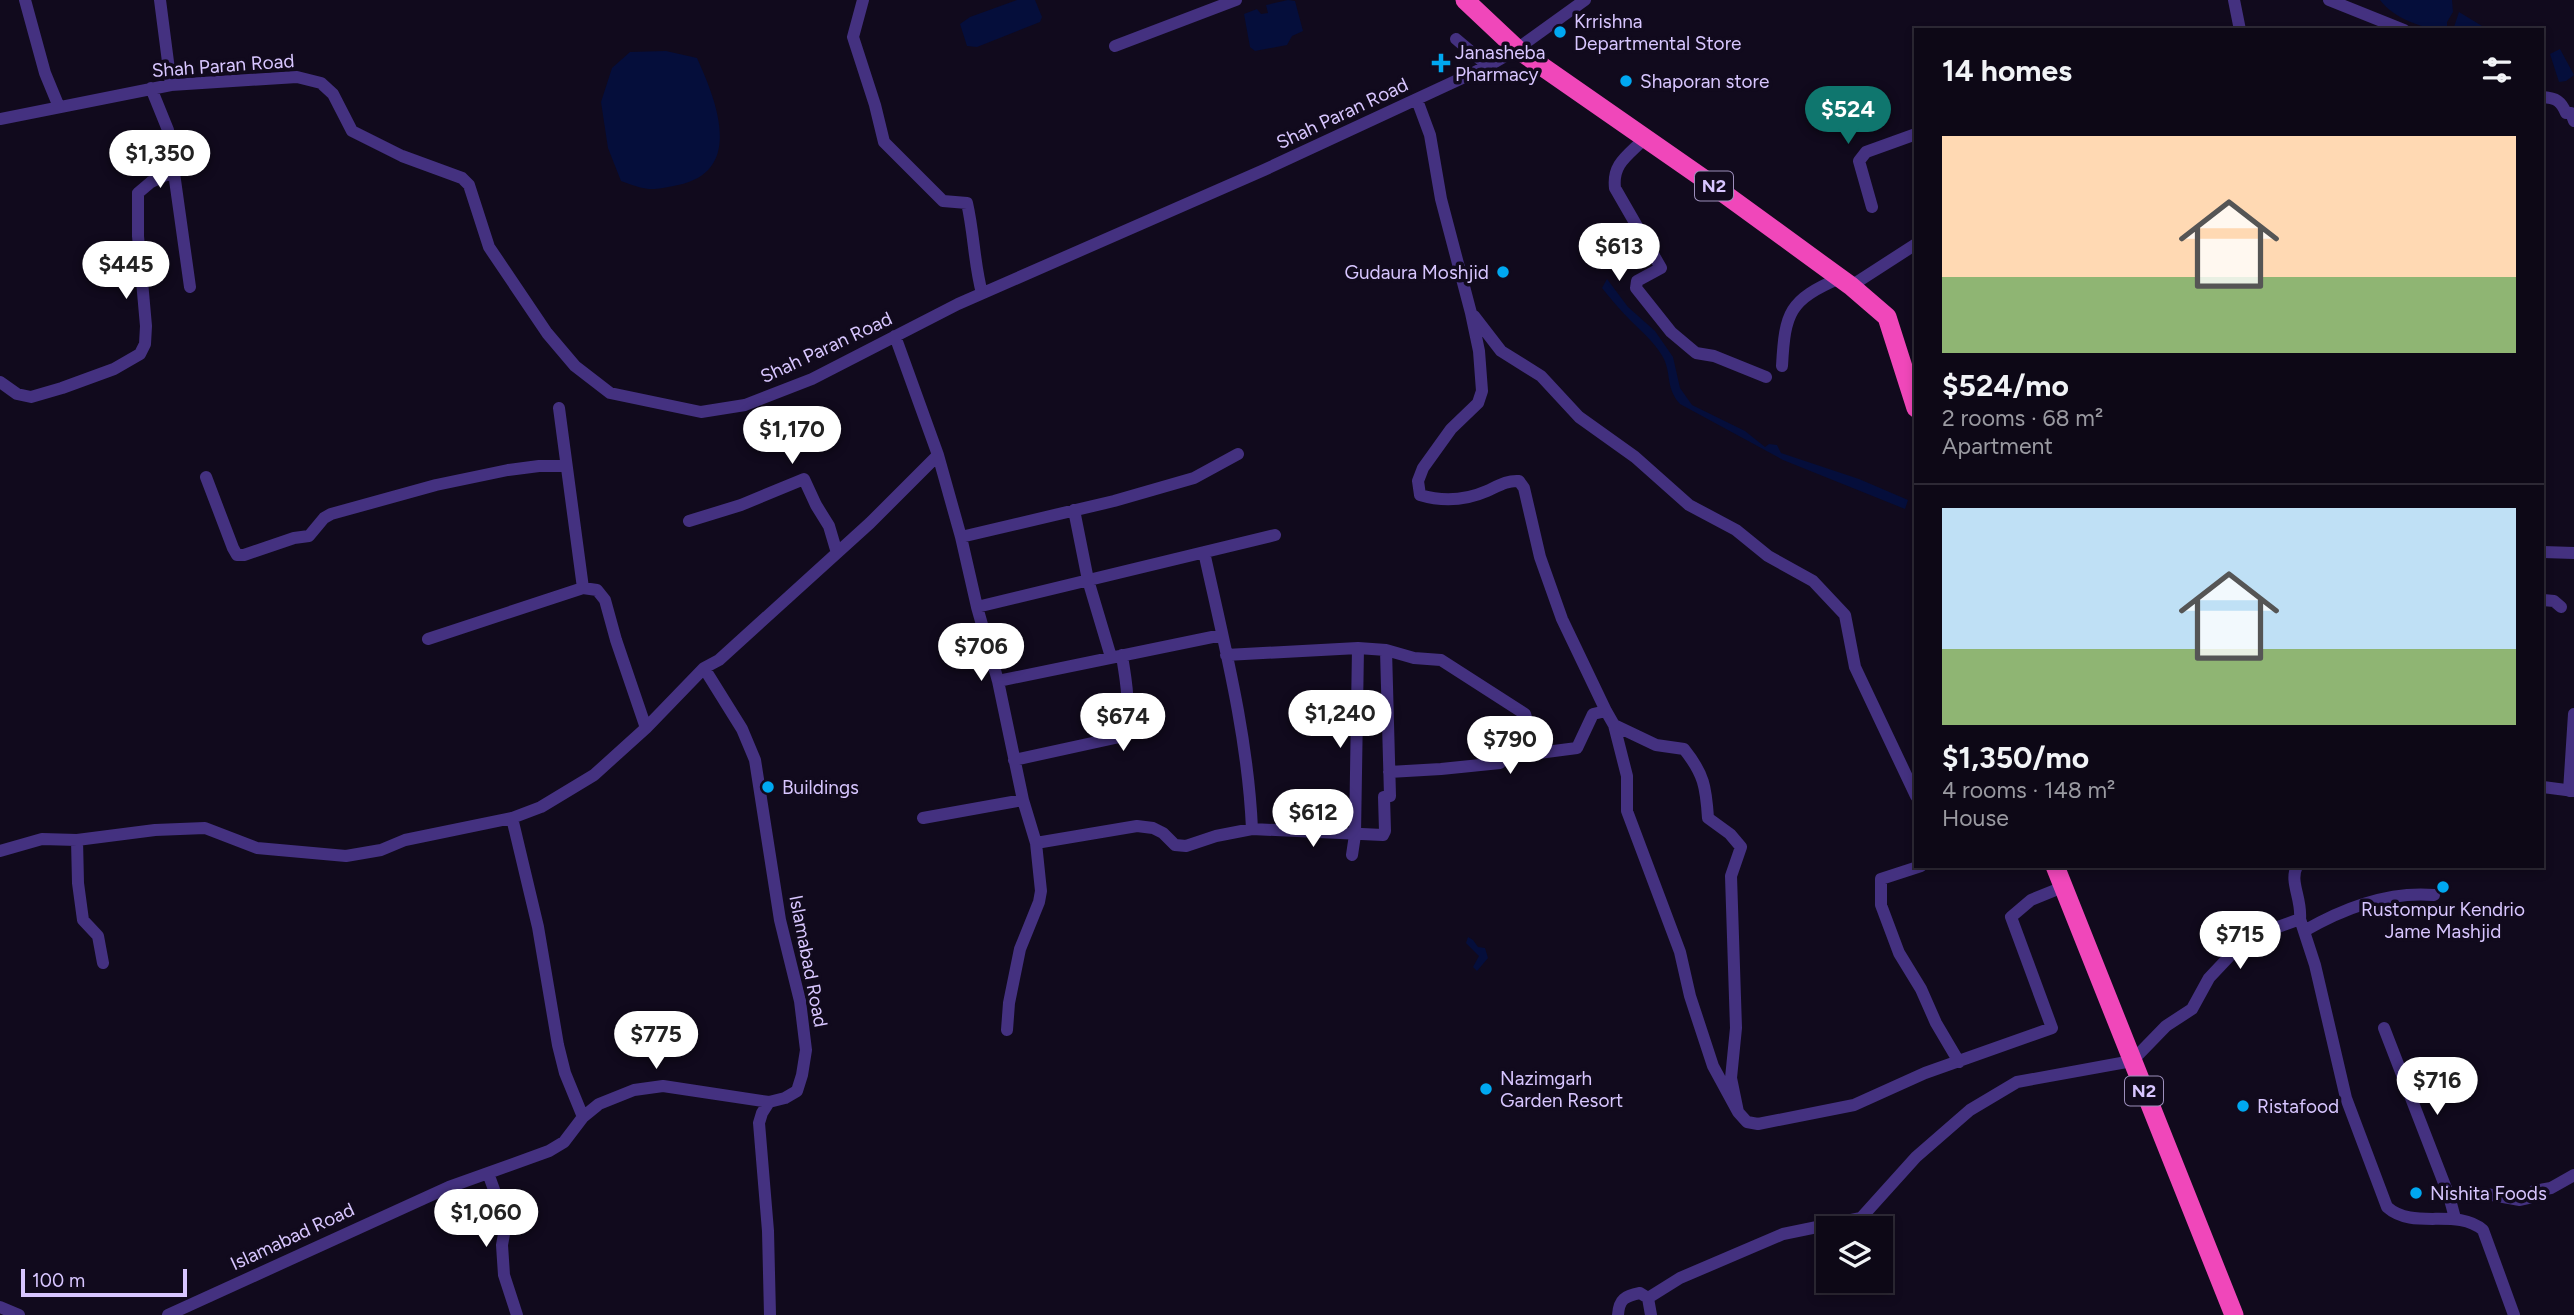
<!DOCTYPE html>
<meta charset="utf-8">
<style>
:root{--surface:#0d0816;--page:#16111f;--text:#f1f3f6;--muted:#9a9aa1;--line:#2d2935;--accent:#0f766e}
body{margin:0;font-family:Figtree,sans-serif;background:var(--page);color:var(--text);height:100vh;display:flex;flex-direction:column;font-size:26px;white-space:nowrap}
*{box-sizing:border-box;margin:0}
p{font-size:23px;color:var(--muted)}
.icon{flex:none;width:38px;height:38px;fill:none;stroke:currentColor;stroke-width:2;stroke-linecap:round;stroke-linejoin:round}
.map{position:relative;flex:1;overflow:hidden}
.sheet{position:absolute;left:1914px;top:28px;width:630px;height:840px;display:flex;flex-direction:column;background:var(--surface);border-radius:0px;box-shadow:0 4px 10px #0003,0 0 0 2px var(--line)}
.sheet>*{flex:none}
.controls{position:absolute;left:1816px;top:1216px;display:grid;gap:14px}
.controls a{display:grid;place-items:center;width:77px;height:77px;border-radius:0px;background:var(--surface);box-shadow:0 4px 10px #0003,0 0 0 2px var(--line);font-size:35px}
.scale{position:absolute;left:21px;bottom:18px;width:166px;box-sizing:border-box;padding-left:7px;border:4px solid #d8c6ff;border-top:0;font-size:19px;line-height:24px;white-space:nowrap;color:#d8c6ff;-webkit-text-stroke:5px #110a1d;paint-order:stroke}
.price{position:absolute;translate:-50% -60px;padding:0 16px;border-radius:24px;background:#fff;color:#222;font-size:23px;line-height:46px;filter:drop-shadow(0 2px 4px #0008)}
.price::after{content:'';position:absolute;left:50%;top:42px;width:21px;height:16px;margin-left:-10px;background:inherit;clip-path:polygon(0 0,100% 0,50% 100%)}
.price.on{background:var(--accent);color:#fff}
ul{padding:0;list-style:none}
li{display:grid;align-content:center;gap:14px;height:371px;padding:0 28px}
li+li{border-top:2px solid var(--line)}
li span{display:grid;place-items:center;height:217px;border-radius:0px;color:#555}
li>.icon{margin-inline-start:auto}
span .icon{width:126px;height:126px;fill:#fffc;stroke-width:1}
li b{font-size:30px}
h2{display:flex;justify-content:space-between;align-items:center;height:84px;padding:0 28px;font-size:30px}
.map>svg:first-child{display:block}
.water{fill:#050e3b}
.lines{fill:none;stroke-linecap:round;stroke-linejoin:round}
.minor{stroke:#443180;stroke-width:12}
.trunk{stroke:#f047ba;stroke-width:19}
.poi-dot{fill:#00a8f1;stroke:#110a1d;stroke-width:2.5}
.labels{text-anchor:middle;stroke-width:7;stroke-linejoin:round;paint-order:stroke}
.shield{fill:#110a1d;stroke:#9c8ebb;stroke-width:2}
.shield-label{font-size:18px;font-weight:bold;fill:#d8c6ff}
.poi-label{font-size:19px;fill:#d8c6ff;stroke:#110a1d;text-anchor:start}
.street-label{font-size:19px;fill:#d8c6ff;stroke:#110a1d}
</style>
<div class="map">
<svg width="2574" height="1315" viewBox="0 0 2574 1315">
<rect width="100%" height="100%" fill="#110a1d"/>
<path class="water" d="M1017,0H1035L1042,17L1040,22L977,47L967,46L960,24L970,17Z
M1288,0L1295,1L1303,31L1292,36L1287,45L1255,51L1250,47L1244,14L1257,9L1261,14L1268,13L1266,5Z
M2380,0H2452L2453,12L2447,22V30C2425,30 2393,18 2380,0Z
M2459,12L2487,29L2490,30H2453Z
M2560,49L2574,75L2566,81L2559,82L2550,54Z
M666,51L697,58C716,100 745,171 678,185C649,191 649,191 621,181L608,148L601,102L612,68L630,52Z
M1607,279L1628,307L1655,331L1673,357L1680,388L1692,405L1745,431L1765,447L1769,444L1777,445L1781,453L1859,479L1908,500L1905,509L1783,460L1680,404C1664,386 1673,372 1661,354C1653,341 1642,332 1631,321C1621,311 1611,299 1602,288Z
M1468,937L1473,940L1478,947L1485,948L1488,958L1477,971L1473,967L1479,956L1466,943Z"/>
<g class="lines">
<path class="minor" d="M25,0L45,73L59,107
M160,0L171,85
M863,0L853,37L875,105L884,142L943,201L967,203C974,233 974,264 982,293
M2234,0L2240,30
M2329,0L2404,30
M1456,39L1488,66
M1115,46L1236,0
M151,88L168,130L190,287
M2543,97C2556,98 2561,101 2566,113H2571L2574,121
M1417,100L1430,135L1441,199L1471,313L1479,351L1482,391L1478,403L1451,429L1423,468L1418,481L1420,495C1443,502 1464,501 1487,491C1498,486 1507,480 1519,481L1524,488L1540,557L1562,619L1606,711L1614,725L1656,745L1684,749C1704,774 1706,787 1708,818L1730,834L1741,847L1731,876L1736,1028L1731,1078L1738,1112
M0,119L171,85L297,77L321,83L333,94L352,131L402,156L462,178L469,185L489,247L547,333L575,366L610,393L701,412L745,405L812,379L958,304L1264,170L1488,66L1517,49L1585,0
M1645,138C1629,155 1612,163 1615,188L1661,268L1637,281L1636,288L1671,332L1696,353L1714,356L1766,377
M1872,207L1859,161L1866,152L1916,134
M1851,286L1916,244
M1474,316L1501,351L1541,376L1579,417L1635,457L1689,505L1736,530L1768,556L1813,581L1845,615L1855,667L1916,796
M895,336L938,455L961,537L977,607L998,681L1023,800L1036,843L1041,891L1039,902L1020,949L1009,1003L1007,1030
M1782,366C1785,312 1789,300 1840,278
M0,382L17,394L31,397L62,388L114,369L140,354L145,344L146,326L138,236V193L151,182L174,171
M559,408L583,588
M206,477L233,548L237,555H244L294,538L309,536L324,518L331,514L436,485L508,470L539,466H566
M1074,510L1088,580L1111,657
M689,521L741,505L804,479L816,505L829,526L837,553
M961,537L1114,501L1194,478L1238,454
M1204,552C1224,643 1248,736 1252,829
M2543,552L2574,553
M2543,600L2554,601L2561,607
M977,607L1275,535
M428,639L583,588L597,590L605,600L616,640L646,728
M1226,655L1358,648L1386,650L1414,658L1441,660L1525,714L1536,753
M998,681L1222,635
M1614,725L1627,776V811L1680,952L1690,996L1713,1066L1738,1112L1747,1122L1758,1124L1854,1105L1925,1073L2052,1028L2011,917L2031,900L2063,887
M1014,760L1115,738C1136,719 1125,680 1122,655
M1389,772L1441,769L1500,763V758L1577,748L1593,714L1606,711
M2543,787L2574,791
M2569,791L2574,714
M512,818L538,927L558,1045L565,1073L583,1117
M923,818L1023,800
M77,840L78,883L83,920L98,936L103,963
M1036,843L1137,826L1153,828L1163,833L1175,845L1186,846L1216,836L1252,829L1383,835L1385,831L1384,797L1390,796L1386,650
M0,851L42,839L77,840L155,830L205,828L257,848L346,856L381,850L405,840L512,818L541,807L594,775L646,728L704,668L719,660L870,523L938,455
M1352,855L1355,835L1358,648
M1921,866L1881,879V905L1899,953L1921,989L1936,1023L1959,1062
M2300,919L2315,965L2346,1098L2387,1207C2414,1231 2456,1207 2483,1230L2514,1315
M2304,931C2342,909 2389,891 2434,895
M2384,1028L2449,1196L2455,1218
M769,1102L762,1113L759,1123L768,1231L770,1315
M488,1173L506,1223L502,1245L504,1275L517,1315
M2449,1196L2481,1193L2520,1200L2529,1198L2534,1191L2551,1188L2574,1175
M1648,1298L1651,1315
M0,1307L19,1315
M168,1315L449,1187L549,1151L564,1142L583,1117L599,1104L634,1090L663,1086L769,1102L785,1098L797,1091L802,1075L806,1050L800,1001L780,920L755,760L742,729L704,668
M1618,1315C1619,1299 1625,1296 1640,1293L1648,1298L1680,1278L1783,1234L1861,1218L1916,1157L1970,1110L2017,1082L2132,1061L2166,1026L2192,1009L2209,978L2241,944L2253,936L2300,919C2302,898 2289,882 2297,866"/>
<path class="trunk" d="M1465,0L1517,49L1704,179L1851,286L1887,317L1916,408
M2055,866L2234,1315"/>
</g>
<g class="poi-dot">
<circle cx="1560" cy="32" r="7"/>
<path d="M1437.5 52.5h7v7h7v7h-7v7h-7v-7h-7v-7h7z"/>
<circle cx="1626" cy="81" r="7"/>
<circle cx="1503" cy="272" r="7"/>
<circle cx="768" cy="787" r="7"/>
<circle cx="2443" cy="887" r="7"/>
<circle cx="1486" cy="1089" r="7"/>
<circle cx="2243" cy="1106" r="7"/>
<circle cx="2416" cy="1193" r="7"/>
</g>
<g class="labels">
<g class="shield">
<rect x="1695" y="171.5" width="38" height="29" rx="5"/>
<rect x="2125" y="1076.5" width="38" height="29" rx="5"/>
</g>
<g class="shield-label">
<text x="1714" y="192">N2</text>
<text x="2144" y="1097">N2</text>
</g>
<g class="poi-label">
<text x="1574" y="28">Krrishna<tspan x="1574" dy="22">Departmental Store</tspan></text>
<text x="1455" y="59">Janasheba<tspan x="1455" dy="22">Pharmacy</tspan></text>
<text x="1640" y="88">Shaporan store</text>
<text x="1489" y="279" text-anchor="end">Gudaura Moshjid</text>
<text x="782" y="794">Buildings</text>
<text x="2443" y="916" text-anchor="middle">Rustompur Kendrio<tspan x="2443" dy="22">Jame Mashjid</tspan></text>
<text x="1500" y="1085">Nazimgarh<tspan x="1500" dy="22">Garden Resort</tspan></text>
<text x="2257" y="1113">Ristafood</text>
<text x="2430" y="1200">Nishita Foods</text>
</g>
<g class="street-label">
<text transform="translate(223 65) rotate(-4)" y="7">Shah Paran Road</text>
<text transform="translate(1342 113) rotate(-25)" y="7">Shah Paran Road</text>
<text transform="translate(826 347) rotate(-25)" y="7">Shah Paran Road</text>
<text transform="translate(809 961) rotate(79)" y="7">Islamabad Road</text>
<text transform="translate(292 1236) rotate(-25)" y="7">Islamabad Road</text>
</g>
</g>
</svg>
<div class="controls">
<a><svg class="icon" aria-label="layers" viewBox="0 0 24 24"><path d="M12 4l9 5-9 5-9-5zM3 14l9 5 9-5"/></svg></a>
</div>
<div class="scale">100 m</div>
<b class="price on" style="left:1848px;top:146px">$524</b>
<b class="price" style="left:160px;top:190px">$1,350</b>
<b class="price" style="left:1619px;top:283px">$613</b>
<b class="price" style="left:126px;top:301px">$445</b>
<b class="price" style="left:792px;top:466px">$1,170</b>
<b class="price" style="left:981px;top:683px">$706</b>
<b class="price" style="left:1340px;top:750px">$1,240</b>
<b class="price" style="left:1123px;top:753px">$674</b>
<b class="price" style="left:1510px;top:776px">$790</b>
<b class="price" style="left:1313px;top:849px">$612</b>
<b class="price" style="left:2240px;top:971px">$715</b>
<b class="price" style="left:656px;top:1071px">$775</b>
<b class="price" style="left:2437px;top:1117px">$716</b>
<b class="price" style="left:486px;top:1249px">$1,060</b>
<section class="sheet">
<h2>14 homes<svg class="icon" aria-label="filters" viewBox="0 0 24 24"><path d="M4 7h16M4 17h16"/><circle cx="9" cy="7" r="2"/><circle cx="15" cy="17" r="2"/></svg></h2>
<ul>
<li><span style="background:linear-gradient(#ffd9b3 65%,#8fb573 0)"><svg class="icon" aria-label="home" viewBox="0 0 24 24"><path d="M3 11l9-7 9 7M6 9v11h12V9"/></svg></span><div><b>$524/mo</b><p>2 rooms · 68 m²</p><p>Apartment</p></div></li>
<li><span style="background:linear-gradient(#bfe0f5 65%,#8fb573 0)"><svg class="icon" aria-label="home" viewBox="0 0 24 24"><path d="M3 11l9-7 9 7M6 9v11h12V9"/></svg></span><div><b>$1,350/mo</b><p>4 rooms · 148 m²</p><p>House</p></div></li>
</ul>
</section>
</div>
